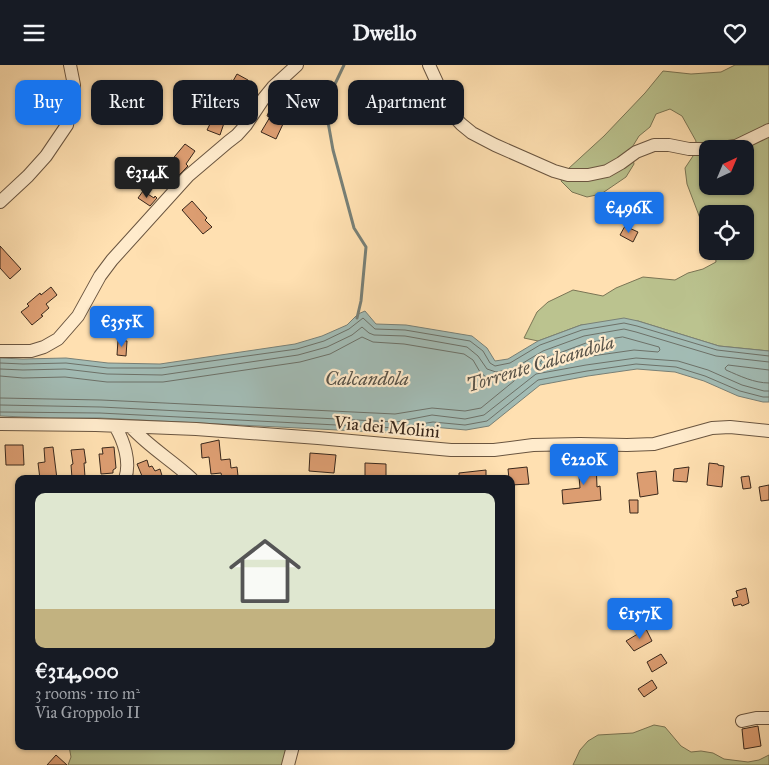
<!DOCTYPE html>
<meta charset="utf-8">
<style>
:root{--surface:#171b24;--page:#242831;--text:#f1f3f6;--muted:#9ea1a6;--accent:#1a73e8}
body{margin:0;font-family:"IM FELL Great Primer",serif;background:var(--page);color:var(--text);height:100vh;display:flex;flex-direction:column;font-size:19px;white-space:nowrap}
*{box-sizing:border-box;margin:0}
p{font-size:16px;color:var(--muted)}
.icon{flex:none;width:28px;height:28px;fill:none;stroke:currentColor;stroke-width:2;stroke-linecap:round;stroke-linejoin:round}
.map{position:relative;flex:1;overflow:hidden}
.side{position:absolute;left:15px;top:410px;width:500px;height:275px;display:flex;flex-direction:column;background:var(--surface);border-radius:10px;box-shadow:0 1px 4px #0004}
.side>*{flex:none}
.guide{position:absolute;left:15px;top:15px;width:500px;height:45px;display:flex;gap:10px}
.needle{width:32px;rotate:44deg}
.buttons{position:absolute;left:699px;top:75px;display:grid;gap:10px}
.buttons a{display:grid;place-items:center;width:55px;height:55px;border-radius:10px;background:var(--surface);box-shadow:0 1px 4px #0004;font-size:25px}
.price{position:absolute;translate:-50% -42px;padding:0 11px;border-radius:5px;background:var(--accent);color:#fff;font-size:16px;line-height:32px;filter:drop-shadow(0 1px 2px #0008)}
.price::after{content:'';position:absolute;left:50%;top:30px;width:15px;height:11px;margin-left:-8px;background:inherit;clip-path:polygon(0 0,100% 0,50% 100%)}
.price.current{background:#222;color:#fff}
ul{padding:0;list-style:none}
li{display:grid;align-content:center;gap:10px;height:265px;padding:0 20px}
li span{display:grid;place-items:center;height:155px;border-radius:10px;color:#555}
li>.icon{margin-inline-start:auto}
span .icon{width:90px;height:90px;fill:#fffc;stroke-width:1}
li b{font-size:21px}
.pill{padding:0 18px;border-radius:10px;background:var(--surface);box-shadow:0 1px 4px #0004;font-size:18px;line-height:45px}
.pill.current{background:var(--accent);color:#fff}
header{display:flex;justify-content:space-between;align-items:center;height:65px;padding:0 20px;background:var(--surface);font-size:22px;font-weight:800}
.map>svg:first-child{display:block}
.green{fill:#bbc38f;stroke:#7a7555;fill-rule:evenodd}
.water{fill:#a2bbb4;stroke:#788077}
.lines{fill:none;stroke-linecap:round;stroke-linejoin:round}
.shore{stroke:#6d7168;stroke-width:1}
.stream{stroke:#788077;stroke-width:3}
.building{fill:#dc9d71;stroke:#38271b}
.minor-casing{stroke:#6a5540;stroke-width:14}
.minor{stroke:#ffebcc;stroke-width:12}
.labels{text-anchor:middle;stroke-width:4.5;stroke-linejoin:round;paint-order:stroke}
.street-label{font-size:18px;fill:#38271b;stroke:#ffebcc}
.water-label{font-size:19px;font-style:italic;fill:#585349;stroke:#ffebcc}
</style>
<header><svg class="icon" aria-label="menu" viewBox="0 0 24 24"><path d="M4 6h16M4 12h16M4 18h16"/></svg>Dwello<svg class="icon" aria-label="heart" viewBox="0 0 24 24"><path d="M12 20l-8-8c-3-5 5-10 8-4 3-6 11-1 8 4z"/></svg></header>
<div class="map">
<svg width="769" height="700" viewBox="0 0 769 700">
<rect width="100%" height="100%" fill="#ffe0b1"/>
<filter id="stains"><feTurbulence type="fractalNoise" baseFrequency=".004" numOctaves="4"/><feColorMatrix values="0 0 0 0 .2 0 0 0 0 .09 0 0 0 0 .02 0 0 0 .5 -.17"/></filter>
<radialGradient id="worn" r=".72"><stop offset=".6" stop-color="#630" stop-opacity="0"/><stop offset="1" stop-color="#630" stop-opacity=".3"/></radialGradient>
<path class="green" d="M735,0H769V286L719,281L638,256L581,260L538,276L524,273L537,247L548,237L573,225L603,231L616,223L643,212L675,215L688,208L703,204L716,197L715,186H745V149H708L707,171L706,169L687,119L685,103L693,91L696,76L682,51L670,44L656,49L650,62L639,71L631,84L634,99L626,112L601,129L587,132L572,127L561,116L568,104L604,71L645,28L663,6L691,9L721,7ZM708,84H745V121H708Z
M654,660L665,662L681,681L691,687L701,686L713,688L724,694L748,697L759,695L769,690V700H573L580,685L588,676L598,670L633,668Z
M69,681H288L285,700H68L71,692Z"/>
<path class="water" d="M365,246L376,259L406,260L472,271L487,283L495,296L508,294L538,276L581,260L624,253L638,256L719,281L769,286V337H763L738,331L704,316L675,307L637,304L588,311L540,320L489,361L466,365L433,362L397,368L100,353H50L0,351V293L23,294L66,293L108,298L160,299L295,279L322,271L347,260L358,249Z"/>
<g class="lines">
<path class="shore" d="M623,272L659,282L660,285L658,287L634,285L585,292L543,300L540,298L541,296L546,293L586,278Z
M0,298L23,299L66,298L108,303H161L297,284L324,276L349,264L363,253L375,264L405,265L470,276L483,286L490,298L495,301L510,298L540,280L582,265L624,258L637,261L717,285L769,291
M0,304L23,305L65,304L107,309L162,310L298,290L327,282L352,270L362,262L369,268L374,270L405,271L467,282L478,291L487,304L496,307L513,304L543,286L584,271L624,264L636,267L716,291L769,297
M769,305L728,300L725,303L726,305C740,311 754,318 769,318
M0,311L23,313L65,312L107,317H163L300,297L330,289L362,272L373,277L404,279L464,289L473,295L480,307L486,312L496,315L513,312L515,314L514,316L481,343L465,346L432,343L395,349L101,335L0,333
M0,340L101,342L396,357L432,350L465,354L484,350L536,309L586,300L636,293L678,296L708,305L742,320L764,326H769
M0,347L100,348L396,363L433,357L465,360L487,356L538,315L587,306L636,299L676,302L705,311L740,326L763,332H769"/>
<path class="stream" d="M344,0L325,40L333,85L354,163L366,182L361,236L357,253"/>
</g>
<path class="building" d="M237,9L248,15L243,28L240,27L237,33L226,28L231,15L233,16Z
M393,30L398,41L389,45L384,33Z
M274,33L283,37L284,34L291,37L289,46L276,74L261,67L270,52L267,51L271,41L269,40Z
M203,42L222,48L220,51L226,52L220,70L207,65L210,59L198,55Z
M185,79L195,86L186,99L188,101L172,117L163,108L172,100L170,97Z
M143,126L154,133L155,131L157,133L150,141L138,133Z
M192,136L207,153L205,155L212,162L203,169L182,145Z
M625,161L638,167L633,177L620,170Z
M0,181L21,204L10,214L0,203Z
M51,222L57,230L46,239L49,243L41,250L43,251L32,260L21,247L29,241L27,239L40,228L41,230Z
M118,275L127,276L126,291L117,290Z
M219,375L221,395L230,394L231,403L237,402L238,411L222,413L221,408L211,409L209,392L202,393L201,379Z
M5,380H23L24,400H6Z
M53,382L57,414H40L38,398L45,397L44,383Z
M114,382L116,403L113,405V408L101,409L99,389H103L102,383Z
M84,384L86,398H84L85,412L72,413L71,400L73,399L71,385Z
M310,388L336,390L334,408L309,406Z
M147,395L149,402L152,401L155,406L160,404L163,414H137L142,411L137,399Z
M596,396L597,422L600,421L601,435L563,439L562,425L580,423L578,400L585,399V398Z
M365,398L386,399V414H365Z
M709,398L718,399V400L724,401L722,422L707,420Z
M527,402L529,419L511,420V414H509L508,404Z
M689,402L687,417L673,416L674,404Z
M486,405V414H459V408Z
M656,406L658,429L640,432L637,408Z
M749,411L751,423L743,424L741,412Z
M769,420V435L761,436L759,422Z
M629,435H638V448H630Z
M746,523L749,538L742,541L741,539L734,541L732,534L738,532L736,526Z
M646,564L652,576L634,586L626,576Z
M661,589L667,598L652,607L647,597Z
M652,615L657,623L644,632L638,624Z
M758,661L761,681L744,684L742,664Z
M56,690L67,700H47Z"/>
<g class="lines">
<defs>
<path id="minor" d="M429,0L451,48L461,59L472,68L495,80L554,106L568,110H588L607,106L621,98L636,87L654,80H669L689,84H708
M713,84L736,81L769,65
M0,137L28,111L46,91L67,60L74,20L70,0
M0,286H31L44,282L58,274L78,251L100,211L112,195L188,111L228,77L237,70L246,60L264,33L273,22L297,0
M0,359L96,360L196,364L318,373L451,385H494L533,380L580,379L627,380L654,379L712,363L730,362L769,366
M115,361C124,376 131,397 125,414
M131,362C149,382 173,396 192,414
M742,656L756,653H769
M288,700L293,681"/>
</defs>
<use href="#minor" class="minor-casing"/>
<use href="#minor" class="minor"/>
</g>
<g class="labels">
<g class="street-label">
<text transform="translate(387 362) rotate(5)" y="6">Via dei Molini</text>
</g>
<g class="water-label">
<text transform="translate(540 298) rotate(-17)" y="7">Torrente Calcandola</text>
<text x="367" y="320">Calcandola</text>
</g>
</g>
<rect width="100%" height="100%" filter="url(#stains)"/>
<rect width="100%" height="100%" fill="url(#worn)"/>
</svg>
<div class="buttons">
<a><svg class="needle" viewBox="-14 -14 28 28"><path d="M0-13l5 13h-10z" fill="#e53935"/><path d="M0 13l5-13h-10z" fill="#9ea1a6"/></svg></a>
<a><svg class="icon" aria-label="locate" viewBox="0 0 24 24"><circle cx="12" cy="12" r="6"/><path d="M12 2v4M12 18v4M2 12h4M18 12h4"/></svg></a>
</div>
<b class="price current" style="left:147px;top:134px">€314K</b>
<b class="price" style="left:629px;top:169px">€496K</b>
<b class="price" style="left:122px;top:283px">€355K</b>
<b class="price" style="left:584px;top:421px">€220K</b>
<b class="price" style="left:640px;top:575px">€157K</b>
<div class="guide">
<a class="pill current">Buy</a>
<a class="pill">Rent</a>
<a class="pill">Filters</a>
<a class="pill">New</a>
<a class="pill">Apartment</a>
</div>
<section class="side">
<ul>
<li><span style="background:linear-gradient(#dfe7d0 75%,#c2b280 0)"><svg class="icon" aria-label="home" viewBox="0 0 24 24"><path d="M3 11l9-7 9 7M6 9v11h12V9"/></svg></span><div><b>€314,000</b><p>3 rooms · 110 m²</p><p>Via Groppolo II</p></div></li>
</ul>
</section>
</div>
